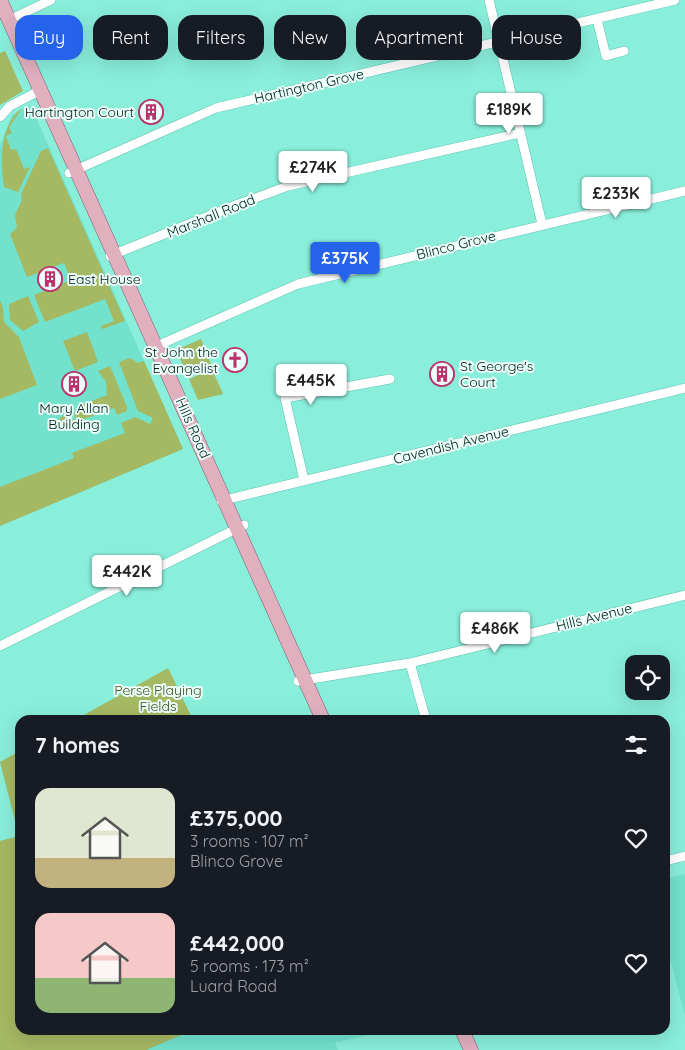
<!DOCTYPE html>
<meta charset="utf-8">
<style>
:root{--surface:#171b24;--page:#20242c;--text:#f1f3f6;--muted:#9ea1a6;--accent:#2563eb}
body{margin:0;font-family:Quicksand,sans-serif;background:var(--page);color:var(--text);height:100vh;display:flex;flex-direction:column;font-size:19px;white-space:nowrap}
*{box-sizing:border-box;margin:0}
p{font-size:16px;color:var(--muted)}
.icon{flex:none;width:28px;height:28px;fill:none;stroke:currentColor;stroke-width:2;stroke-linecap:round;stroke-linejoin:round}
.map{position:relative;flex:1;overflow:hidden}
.drawer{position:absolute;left:15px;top:715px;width:655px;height:320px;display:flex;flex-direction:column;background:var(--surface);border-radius:15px;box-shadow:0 5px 20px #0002}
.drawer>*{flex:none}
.top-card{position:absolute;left:15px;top:15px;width:655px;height:45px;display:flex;gap:10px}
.fabs{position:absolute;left:625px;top:655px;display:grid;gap:10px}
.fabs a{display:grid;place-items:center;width:45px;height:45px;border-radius:10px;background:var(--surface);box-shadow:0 5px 20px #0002;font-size:25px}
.price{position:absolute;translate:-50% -42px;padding:0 11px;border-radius:5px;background:#fff;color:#222;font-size:16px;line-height:32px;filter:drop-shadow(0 1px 2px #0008)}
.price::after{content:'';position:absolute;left:50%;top:30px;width:15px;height:11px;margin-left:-8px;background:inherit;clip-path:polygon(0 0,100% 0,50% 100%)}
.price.current{background:var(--accent);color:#fff}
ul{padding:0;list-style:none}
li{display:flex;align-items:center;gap:15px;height:125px;padding:0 20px}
li span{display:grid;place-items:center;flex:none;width:140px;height:100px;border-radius:15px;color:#555}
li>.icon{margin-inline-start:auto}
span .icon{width:60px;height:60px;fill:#fffc;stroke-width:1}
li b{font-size:21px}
h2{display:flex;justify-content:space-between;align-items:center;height:60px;padding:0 20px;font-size:21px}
.tag{padding:0 18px;border-radius:15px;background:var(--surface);box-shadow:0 5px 20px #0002;font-size:18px;line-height:45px}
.tag.current{background:var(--accent);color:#fff}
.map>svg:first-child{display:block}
.built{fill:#72e2cd}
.green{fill:#a5b862}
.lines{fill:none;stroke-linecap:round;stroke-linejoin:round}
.street-casing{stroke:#5cc3b0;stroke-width:10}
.primary-casing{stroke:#855a6a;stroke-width:15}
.street{stroke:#fff;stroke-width:9}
.primary{stroke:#e0b0bf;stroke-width:14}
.labels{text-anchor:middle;stroke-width:4;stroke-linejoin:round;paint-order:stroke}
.street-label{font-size:14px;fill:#001e19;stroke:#ebfef9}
.poi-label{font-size:14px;fill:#001e19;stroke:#ebfef9;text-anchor:end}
.park-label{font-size:14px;fill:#46511d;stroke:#ebfef9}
</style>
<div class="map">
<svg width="685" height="1050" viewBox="0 0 685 1050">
<rect width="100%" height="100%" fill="#89eeda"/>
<path class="built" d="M30,104L183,449L0,526V145L12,115Z
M20,751V1030H389L335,1043L338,1050H0V841L19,836L0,762Z
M685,874V1016L665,939V879Z"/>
<path class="green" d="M5,51L23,91L0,105V53Z
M22,108L9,128L12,133L6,136L11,150L16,149L24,169L30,167L18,192L4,187C0,160 0,125 22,108Z
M48,148L125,321L102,329L101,326L114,321L105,299L45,322L34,295L71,280L64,263L27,277L10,234L17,228L15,215L22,200L21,194L41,151Z
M28,296L39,322L23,331L10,320L9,304Z
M0,300L3,308L4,322L19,337L37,385L0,399Z
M87,332L98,362L75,371L63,341Z
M201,339L211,364L187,374L176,350Z
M130,358L138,363L144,361L183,449L0,526V487L74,458L72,453L125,433L121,423L135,417L150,424L153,418L138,411L119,362Z
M110,366L127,407V411L117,415L114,408L63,427L59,418L70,414L72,420L76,419L74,412L82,409L81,405L107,395L106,382L98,371Z
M212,369L223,394L198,400L189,379Z
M168,668L193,720H75Z
M20,751V1030H193L146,1050H0V841L19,836L0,762Z"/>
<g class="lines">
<defs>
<path id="street" d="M489,0L542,224
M597,19L606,56L624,51
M9,20L51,0
M0,117L10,106L41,90
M69,173L216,108L675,0
M110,256L236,205L288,186L520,133
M152,348L298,284L685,191
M304,480L285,398L390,379
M221,501L685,388
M0,646L244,525
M410,663L426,720
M298,681L410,663L685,595
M665,861L685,856"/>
<path id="primary" d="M0,0L323,720
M462,1030L471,1050"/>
</defs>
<use href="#street" class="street-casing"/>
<use href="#primary" class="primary-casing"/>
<use href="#street" class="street"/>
<use href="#primary" class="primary"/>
</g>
<defs>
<symbol id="building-ring" viewBox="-11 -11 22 22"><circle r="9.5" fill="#ebfef9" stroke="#bb316b" stroke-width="1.5"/><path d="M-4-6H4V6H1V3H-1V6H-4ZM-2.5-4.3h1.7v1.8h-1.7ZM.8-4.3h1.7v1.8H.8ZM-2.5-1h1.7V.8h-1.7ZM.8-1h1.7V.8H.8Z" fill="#bb316b"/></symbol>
<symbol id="church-ring" viewBox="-11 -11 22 22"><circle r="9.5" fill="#ebfef9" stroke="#bb316b" stroke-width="1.5"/><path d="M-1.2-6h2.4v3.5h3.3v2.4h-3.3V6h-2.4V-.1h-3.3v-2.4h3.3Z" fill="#bb316b"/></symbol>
</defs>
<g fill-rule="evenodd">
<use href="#building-ring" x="137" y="98" width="28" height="28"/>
<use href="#building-ring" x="36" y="265" width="28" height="28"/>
<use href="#church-ring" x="221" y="346" width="28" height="28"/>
<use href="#building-ring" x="428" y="360" width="28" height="28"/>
<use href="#building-ring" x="60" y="370" width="28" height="28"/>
</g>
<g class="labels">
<g class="street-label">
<text transform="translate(309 86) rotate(-13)" y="5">Hartington Grove</text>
<text transform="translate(211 216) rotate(-22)" y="5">Marshall Road</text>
<text transform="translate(456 245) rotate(-14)" y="5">Blinco Grove</text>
<text transform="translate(193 428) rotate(66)" y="5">Hills Road</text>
<text transform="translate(451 445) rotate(-14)" y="5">Cavendish Avenue</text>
<text transform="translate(594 617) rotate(-14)" y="5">Hills Avenue</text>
</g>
<g class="poi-label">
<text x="134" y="117">Hartington Court</text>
<text x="68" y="284" text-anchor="start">East House</text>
<text x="218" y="357">St John the<tspan x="218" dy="16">Evangelist</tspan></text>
<text x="460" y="371" text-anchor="start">St George's<tspan x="460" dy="16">Court</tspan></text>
<text x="74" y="413" text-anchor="middle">Mary Allan<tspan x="74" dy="16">Building</tspan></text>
</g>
<g class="park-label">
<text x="158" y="695">Perse Playing<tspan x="158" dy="16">Fields</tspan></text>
</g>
</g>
</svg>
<div class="fabs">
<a><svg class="icon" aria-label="locate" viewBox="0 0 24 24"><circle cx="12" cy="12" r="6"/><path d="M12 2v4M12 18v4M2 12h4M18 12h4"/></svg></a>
</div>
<b class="price" style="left:509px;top:135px">£189K</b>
<b class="price" style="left:313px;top:193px">£274K</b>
<b class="price" style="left:616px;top:219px">£233K</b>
<b class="price current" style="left:345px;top:284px">£375K</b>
<b class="price" style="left:311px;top:406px">£445K</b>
<b class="price" style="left:127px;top:597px">£442K</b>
<b class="price" style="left:495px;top:654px">£486K</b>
<div class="top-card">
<a class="tag current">Buy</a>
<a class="tag">Rent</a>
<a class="tag">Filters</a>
<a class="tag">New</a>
<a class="tag">Apartment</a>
<a class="tag">House</a>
</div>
<section class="drawer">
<h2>7 homes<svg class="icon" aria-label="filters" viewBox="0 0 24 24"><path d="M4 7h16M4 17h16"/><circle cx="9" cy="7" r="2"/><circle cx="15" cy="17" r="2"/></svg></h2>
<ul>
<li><span style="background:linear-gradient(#dfe7d0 70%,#c2b280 0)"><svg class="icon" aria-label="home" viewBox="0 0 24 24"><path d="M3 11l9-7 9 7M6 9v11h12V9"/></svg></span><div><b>£375,000</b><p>3 rooms · 107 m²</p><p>Blinco Grove</p></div><svg class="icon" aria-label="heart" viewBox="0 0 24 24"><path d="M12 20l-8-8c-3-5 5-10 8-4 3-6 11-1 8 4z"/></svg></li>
<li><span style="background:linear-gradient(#f6c9c9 65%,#8fb573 0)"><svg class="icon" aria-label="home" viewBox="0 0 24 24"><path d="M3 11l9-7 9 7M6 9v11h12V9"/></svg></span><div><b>£442,000</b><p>5 rooms · 173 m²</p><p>Luard Road</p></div><svg class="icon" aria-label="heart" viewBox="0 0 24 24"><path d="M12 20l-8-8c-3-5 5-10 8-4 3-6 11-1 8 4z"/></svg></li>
</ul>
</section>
</div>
